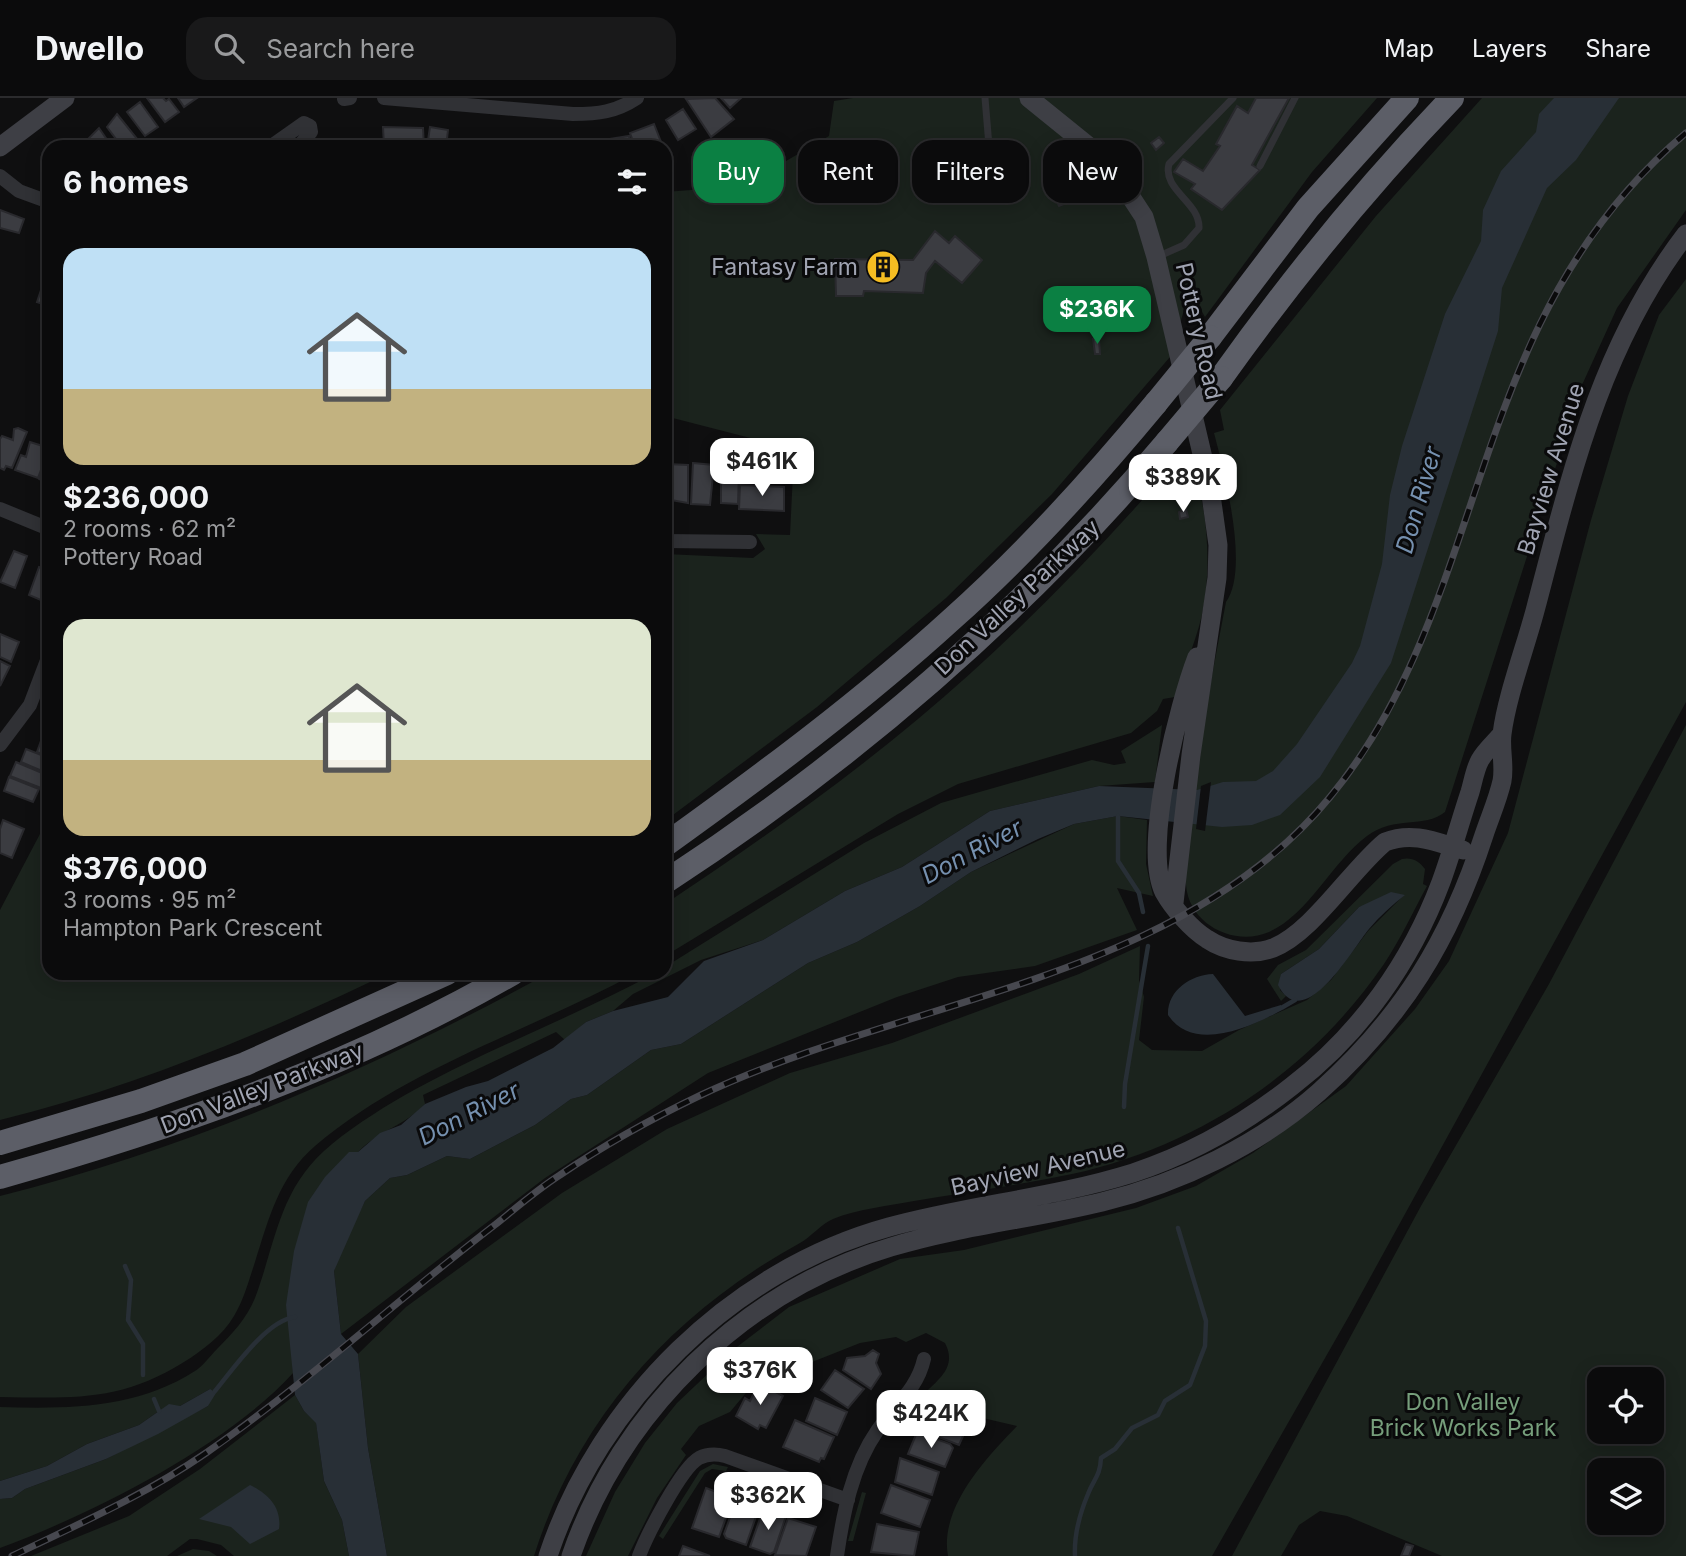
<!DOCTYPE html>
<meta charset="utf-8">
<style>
:root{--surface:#0b0b0c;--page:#19191a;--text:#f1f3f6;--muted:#9a9b9d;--line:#2b2b2d;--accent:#0b8043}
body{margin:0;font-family:Inter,sans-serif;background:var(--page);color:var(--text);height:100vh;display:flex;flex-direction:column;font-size:26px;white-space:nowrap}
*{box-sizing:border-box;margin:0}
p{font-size:23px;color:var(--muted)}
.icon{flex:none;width:38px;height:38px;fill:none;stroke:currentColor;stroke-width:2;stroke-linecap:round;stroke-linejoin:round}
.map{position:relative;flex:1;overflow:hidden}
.side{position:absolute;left:42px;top:42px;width:630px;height:840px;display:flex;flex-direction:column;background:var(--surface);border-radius:21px;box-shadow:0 4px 18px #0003,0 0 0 2px var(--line)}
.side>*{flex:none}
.guide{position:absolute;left:693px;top:42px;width:665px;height:63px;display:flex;gap:14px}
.controls{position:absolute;left:1587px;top:1269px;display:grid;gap:14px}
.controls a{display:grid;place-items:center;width:77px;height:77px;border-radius:14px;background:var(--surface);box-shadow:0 4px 18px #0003,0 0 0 2px var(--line);font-size:35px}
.price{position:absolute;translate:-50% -60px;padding:0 16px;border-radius:14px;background:#fff;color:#222;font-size:23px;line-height:46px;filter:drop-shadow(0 2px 4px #0008)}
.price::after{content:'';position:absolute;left:50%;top:42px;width:21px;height:16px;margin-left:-10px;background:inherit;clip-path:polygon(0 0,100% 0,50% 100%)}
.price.current{background:var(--accent);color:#fff}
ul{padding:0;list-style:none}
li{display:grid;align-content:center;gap:14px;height:371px;padding:0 21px}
li span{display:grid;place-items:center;height:217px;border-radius:21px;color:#555}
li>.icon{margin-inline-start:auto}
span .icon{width:126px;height:126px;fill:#fffc;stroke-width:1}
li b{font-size:30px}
h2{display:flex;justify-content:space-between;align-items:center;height:84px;padding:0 21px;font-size:30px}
.tag{padding:0 24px;border-radius:21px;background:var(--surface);box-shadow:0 4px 18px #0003,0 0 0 2px var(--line);font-size:24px;line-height:63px}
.tag.current{background:var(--accent);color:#fff}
header{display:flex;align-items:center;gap:42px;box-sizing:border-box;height:98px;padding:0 35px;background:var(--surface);border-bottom:2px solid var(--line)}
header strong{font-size:33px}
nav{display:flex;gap:38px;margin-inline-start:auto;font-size:24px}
.search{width:490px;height:63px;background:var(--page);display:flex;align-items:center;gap:18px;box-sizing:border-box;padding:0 24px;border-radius:21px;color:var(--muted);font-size:26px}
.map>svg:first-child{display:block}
.green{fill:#1b231d;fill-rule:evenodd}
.water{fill:#282f36}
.pier{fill:#0f0f10}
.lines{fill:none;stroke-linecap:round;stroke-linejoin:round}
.stream{stroke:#282f36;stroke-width:4.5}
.building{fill:#3b3c41;stroke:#29292d;stroke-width:2}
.lane{stroke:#303135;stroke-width:7}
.street{stroke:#303135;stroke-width:14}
.secondary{stroke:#3e3f45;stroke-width:19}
.highway{stroke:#5c5e67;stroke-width:24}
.rail-casing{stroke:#47484f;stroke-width:7}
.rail{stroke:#0a0a0b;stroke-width:4.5;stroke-dasharray:13;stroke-linecap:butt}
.highway-bridge{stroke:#5c5e67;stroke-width:24}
.labels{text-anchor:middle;stroke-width:6;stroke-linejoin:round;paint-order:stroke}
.poi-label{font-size:23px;fill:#a0a4b2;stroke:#0a0a0b;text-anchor:end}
.street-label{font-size:23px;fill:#a0a4b2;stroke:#0a0a0b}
.park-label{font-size:23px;fill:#769e7b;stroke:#0a0a0b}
.water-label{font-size:24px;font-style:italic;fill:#7590af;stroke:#0a0a0b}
</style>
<header>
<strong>Dwello</strong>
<div class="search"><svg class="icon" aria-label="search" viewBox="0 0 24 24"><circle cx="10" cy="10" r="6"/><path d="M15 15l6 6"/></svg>Search here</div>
<nav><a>Map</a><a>Layers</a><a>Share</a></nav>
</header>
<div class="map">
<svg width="1686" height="1458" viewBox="0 0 1686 1458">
<rect width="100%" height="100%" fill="#0f0f10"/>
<path class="green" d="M853,0H1377L1312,74L1205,219L1190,192L1170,259L1052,396L946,500L817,609L665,723V456L753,460L765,451L756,436L790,437L793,375L778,347L665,318V94L743,88L829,38L834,3Z
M1482,0H1686V112L1617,210L1582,287L1445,714C1424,731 1395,717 1367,738C1333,763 1308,817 1269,834C1235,849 1189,827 1186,787C1184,767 1189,744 1191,724C1198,649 1212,577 1226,504C1250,471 1224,373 1214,335L1224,332L1220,312L1376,118Z
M1686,181V604L1349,1218L1212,1458H948C939,1410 986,1360 1017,1328L987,1321L925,1295C940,1280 957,1268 945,1245L926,1235L906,1244L896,1239L860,1245L797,1270L780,1269L755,1284L730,1314L699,1328L681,1351L686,1357L657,1400L628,1458H586L615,1394L645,1345L677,1305L733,1252L789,1209L900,1161L964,1152L1136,1110L1196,1088L1253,1055L1346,988L1415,911L1449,863L1508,735L1591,422L1628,298L1659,217Z
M1183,362L1188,363C1208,398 1211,466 1204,506C1199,538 1184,568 1175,599L1163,601L1157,613L1131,635L958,686L898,716L665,858V806C752,748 838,688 918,621C1010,544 1095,457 1174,366Z
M1162,627L1155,684L1099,688L990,713L902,769L845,793L763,842L701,862L633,896L613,913L586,924L565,942L556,934L423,997L425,1006C406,1027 380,1032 360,1052C347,1065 287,1187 287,1206C286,1211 289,1216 290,1221C292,1239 292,1257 293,1275C227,1348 92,1416 0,1450V1401L12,1400L25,1391L106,1361L208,1308L210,1291L180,1308L159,1313L139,1327L87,1346L47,1368L0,1383V1309C67,1311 136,1311 195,1273C203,1268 210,1258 217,1251C232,1236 247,1220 255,1200C277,1141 279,1089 332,1046C423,973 551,932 655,875H665V869L864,745L941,705L1092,662L1114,667L1126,665L1121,653Z
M1686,627V1458H1442L1347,1418L1320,1413L1299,1427L1281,1458H1232L1421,1108L1549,886ZM1600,1281H1652V1334H1600ZM1600,1372H1652V1424H1600Z
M1118,718L1147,722L1146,766L1153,798L1117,790L1137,832L1035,868L958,879L897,899L708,975L545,1080L341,1236L334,1173L339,1156L365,1103L390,1080L407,1077L447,1058L470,1061L535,1027L571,1001L587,997L651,952L681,946L808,865L857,844L920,808L971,774L1074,726Z
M49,727V875H389C264,935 135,989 0,1022V812L41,734Z
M1402,761C1412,759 1419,763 1425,771L1423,786L1427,788C1413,814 1400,842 1384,866C1311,973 1199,1048 1072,1076C1020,1087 966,1094 914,1103C888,1108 857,1111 833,1121C821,1126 811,1139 800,1145C673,1215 578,1319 534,1458H387L368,1350L358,1256L406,1209L562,1095L667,1031L790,975L892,945L1079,876L1140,848L1139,882L1144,899L1139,942L1152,952L1202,953L1239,932L1307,902L1331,882L1368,833L1404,797L1359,809L1319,851L1281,876L1280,892L1286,898L1281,903L1267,881L1278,867L1306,852L1393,766Z
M549,875H636C530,933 408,969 315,1048C279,1079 269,1120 255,1164C249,1182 244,1201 234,1218C223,1237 202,1253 184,1264C120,1304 72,1300 0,1299V1098C193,1049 375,970 549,875Z
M295,1297L304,1313L316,1324L324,1383L342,1422L349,1458H234L221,1447L197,1441H190L167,1458H31L129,1418L200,1371Z
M713,1366L728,1369L726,1373L712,1371L705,1375L663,1441L659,1438L700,1373Z
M862,1394L866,1395L853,1443H848Z
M193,1451L209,1453L217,1458H177Z"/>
<path class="water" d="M1554,0H1619L1576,62L1547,90L1502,190L1498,233L1391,565L1320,679L1280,717L1252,727L1222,729L1118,718L1074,726L1038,741L971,774L920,808L857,844L808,865L681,946L651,952L587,997L571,1001L535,1027L470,1061L447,1058L407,1077L390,1080L365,1103L334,1173L341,1236L358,1256L368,1350L387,1458H349L342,1422L324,1383L316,1325L304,1313L295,1297L286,1207L294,1153L308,1104L325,1079L349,1054H358L380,1035L401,1027L425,1006L466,989L488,983L553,950L586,924L613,913L668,899L704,863L763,842L845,793L902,769L990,713L1099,688L1197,692L1223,684L1256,683L1273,673L1297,646L1352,565L1360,548L1382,466L1390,397L1402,348L1445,216L1481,143L1483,112L1501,73L1536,34L1539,16Z
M1391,794L1405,797C1392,807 1380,818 1369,831C1353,850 1304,938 1278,887L1281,876L1319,851L1359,809Z
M1213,876L1245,918L1281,907L1284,911C1253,928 1194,956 1168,917C1167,893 1190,877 1213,876Z
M210,1291L216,1295L208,1308L158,1336L106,1361L25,1391L12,1400L0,1401V1383L47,1368L87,1346L139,1327L169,1306L180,1308Z
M250,1387C268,1396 282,1409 279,1431L250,1446L231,1429L199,1421Z"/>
<path class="pier" d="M1211,684L1205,733L1196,731L1201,688Z"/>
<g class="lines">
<path class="stream" d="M1118,718V763L1139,795L1143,814
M1283,909L1295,902
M1124,1009L1125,986L1148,848
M125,1168L131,1182L128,1222L143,1246V1277
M215,1293C233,1271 267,1222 295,1219
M154,1301L159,1313
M1075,1458C1074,1438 1080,1415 1088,1396C1094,1380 1100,1379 1101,1360L1115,1351L1132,1330L1158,1317L1165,1303L1190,1287L1205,1248L1206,1223L1178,1130"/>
</g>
<path class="building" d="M147,0H163L166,3L169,1L179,14L165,24Z
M178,0H197L184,9Z
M715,0L734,21L711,39L686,1Z
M721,0H741L730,10Z
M1256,0H1289L1252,67L1260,72L1222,112L1191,91L1195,86L1174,74L1183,61L1203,73L1220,48L1216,46L1237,8L1248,15Z
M140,4L158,29L145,38L127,14Z
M683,11L696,31L678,42L666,22Z
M117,16L138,42L129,49H122L107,29Z
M654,26L663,49H635L630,35Z
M383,29L423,30L424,49H384Z
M430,29L448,32L446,49H427Z
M99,30L112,49H92L87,42Z
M629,38L631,49H605L603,42Z
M1159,39L1164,45L1156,52L1151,45Z
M463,41L483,42L482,49H462Z
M500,42L527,44L526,49H500Z
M533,46H556L558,49H531Z
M1058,92L1064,106L1059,108L1053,94Z
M0,112L24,121L19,135L0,130Z
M935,133L949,145L955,138L982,162L962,185L935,163L926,175L923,195L864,193L863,198H836L835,161L913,162Z
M49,188V208L37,204L42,189L48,191Z
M1093,241H1099L1100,256H1095Z
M18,330L27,334L12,370L6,368L4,372L0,370V341L2,338L13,342L14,331Z
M30,344L49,350L38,380L15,372L21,357L26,359Z
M693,365L714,367L710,407L691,406Z
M667,366L688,367V405L665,401Z
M44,367L49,369V385L39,381Z
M721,373L739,374L738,406L721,405Z
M740,387L784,389V413L739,411Z
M1186,411L1188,419L1180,421L1179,414Z
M14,453L27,458L15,490L0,484Z
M39,469L49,473V487L43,503L29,497Z
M0,536L19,544L11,564L0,559Z
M0,563L10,568L0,588Z
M42,640L49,643V659L37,654Z
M26,651L49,660V676L21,664Z
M16,664L47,677L41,690L10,678Z
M9,679L39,691L33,704L4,693Z
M3,722L24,731L12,760L0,755V731Z
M873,1252L879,1256L876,1265L881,1276L871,1291L843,1272L847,1260L865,1258Z
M835,1272L864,1291L848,1310L821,1292Z
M759,1285L783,1298L766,1330L760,1327L758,1331L736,1318L745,1300L750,1303Z
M815,1300L847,1314L837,1337L806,1323Z
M936,1313L969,1325L959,1347L928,1335Z
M795,1322L834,1339L824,1361L821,1360L819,1364L783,1349Z
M917,1334L950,1346L953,1350L945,1369L908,1356Z
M900,1360L939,1374L932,1397L895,1384Z
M891,1387L930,1402L920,1429L881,1415Z
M706,1390L733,1400L719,1439L692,1430Z
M737,1400L759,1410L746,1447L726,1440L724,1436Z
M763,1412L786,1418L774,1454L770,1456L750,1449Z
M788,1420L816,1429L806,1458L775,1457Z
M877,1426L919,1434L914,1458L871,1454Z
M1406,1446L1413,1448L1409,1458H1401Z
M683,1448L710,1458H679Z"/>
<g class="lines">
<path class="lane" d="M1260,68L1295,0
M985,94L989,48L985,0
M1157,159L1184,147L1199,130C1200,104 1162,92 1169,66L1233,0"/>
<path class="street" d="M384,0L573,16C598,16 616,14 637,0
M344,1L350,0
M270,49L304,25L310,28L311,34L298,49
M0,78L19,93L49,104
M0,411L49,431
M665,443L750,444
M0,647L30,607L49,557
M639,1458C647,1437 681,1370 699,1360C707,1356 717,1356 725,1358L848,1402
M837,1458C843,1416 852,1369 877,1333C894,1308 917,1292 924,1261"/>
<path class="secondary" d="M1029,0L1108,64L1144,119L1156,159L1210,390L1218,447L1217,480L1191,657L1174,805
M0,49L65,0
M1197,559C1179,606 1142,749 1164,794C1173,810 1191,831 1207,841C1225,853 1252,858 1273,850C1312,835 1351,772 1385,744C1413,733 1436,744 1463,752
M548,1458C599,1304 732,1172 889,1129C969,1107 1053,1100 1133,1075C1191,1056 1244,1026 1292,988C1360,936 1411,864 1441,784C1452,754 1460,724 1470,694C1473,684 1475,671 1480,662C1485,653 1495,644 1502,636
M571,1458C621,1313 743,1193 891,1149C960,1128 1032,1121 1102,1104C1180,1085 1259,1047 1319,994C1402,920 1450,842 1484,737C1490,719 1498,701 1502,683C1505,668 1500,651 1502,636C1507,597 1526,548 1536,509C1571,376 1601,247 1686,136"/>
<path class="highway" d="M1210,239L1308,110L1407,0
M1221,280C1291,182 1368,87 1452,0
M665,747C764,676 862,603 952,521C1026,455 1093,381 1156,305
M665,784C851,663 1024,514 1167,344
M0,1045L141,1003L245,966L447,875
M0,1079C177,1029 354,967 513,875"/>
<defs>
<path id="rail" d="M12,1458C79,1426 145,1397 206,1355C307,1285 398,1201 496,1126C517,1109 538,1091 560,1077C604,1047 653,1020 701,997C906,900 1179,883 1330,699C1443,563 1464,382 1540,226C1575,154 1624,87 1686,35"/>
</defs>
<use href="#rail" class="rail-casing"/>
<use href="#rail" class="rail"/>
<path class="highway-bridge" d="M1156,305L1210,239
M1167,344L1221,280"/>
</g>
<defs>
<symbol id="building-disc" viewBox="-11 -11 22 22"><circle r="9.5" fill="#f5bd22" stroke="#0a0a0b"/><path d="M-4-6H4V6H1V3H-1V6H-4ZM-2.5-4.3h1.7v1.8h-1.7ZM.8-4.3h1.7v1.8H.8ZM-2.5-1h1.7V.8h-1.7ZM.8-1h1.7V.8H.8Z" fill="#111"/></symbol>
</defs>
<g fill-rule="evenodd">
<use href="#building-disc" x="864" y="150" width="38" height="38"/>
</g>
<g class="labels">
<g class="poi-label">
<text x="858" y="177">Fantasy Farm</text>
</g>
<g class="street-label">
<text transform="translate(1199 233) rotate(77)" y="8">Pottery Road</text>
<text transform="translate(1551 371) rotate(-73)" y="8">Bayview Avenue</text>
<text transform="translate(1017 499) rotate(-43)" y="8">Don Valley Parkway</text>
<text transform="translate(262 990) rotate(-21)" y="8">Don Valley Parkway</text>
<text transform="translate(1038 1070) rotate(-13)" y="8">Bayview Avenue</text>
</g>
<g class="park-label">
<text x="1463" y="1312">Don Valley<tspan x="1463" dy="26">Brick Works Park</tspan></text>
</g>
<g class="water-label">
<text transform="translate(1419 402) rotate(-74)" y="8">Don River</text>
<text transform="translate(972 754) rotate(-28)" y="8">Don River</text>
<text transform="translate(469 1016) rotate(-27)" y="8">Don River</text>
</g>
</g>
</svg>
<div class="controls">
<a><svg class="icon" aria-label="locate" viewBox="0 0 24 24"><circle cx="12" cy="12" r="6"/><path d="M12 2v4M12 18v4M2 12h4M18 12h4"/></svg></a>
<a><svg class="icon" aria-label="layers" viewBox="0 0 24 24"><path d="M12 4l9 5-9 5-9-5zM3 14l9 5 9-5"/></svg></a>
</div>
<b class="price current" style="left:1097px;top:248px">$236K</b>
<b class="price" style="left:762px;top:400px">$461K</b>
<b class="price" style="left:1183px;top:416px">$389K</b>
<b class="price" style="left:760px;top:1309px">$376K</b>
<b class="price" style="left:931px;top:1352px">$424K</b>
<b class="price" style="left:768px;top:1434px">$362K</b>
<div class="guide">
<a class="tag current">Buy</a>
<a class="tag">Rent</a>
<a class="tag">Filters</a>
<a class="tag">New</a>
</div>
<section class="side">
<h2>6 homes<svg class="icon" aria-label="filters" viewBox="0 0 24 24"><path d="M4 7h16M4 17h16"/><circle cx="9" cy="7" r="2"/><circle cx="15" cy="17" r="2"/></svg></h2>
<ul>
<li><span style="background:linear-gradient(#bfe0f5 65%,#c2b280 0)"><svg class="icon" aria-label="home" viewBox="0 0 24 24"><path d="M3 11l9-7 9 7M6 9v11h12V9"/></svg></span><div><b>$236,000</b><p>2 rooms · 62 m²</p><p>Pottery Road</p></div></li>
<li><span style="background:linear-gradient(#dfe7d0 65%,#c2b280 0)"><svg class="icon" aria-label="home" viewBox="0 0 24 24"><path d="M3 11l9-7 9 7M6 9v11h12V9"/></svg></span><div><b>$376,000</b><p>3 rooms · 95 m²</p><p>Hampton Park Crescent</p></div></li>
</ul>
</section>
</div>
